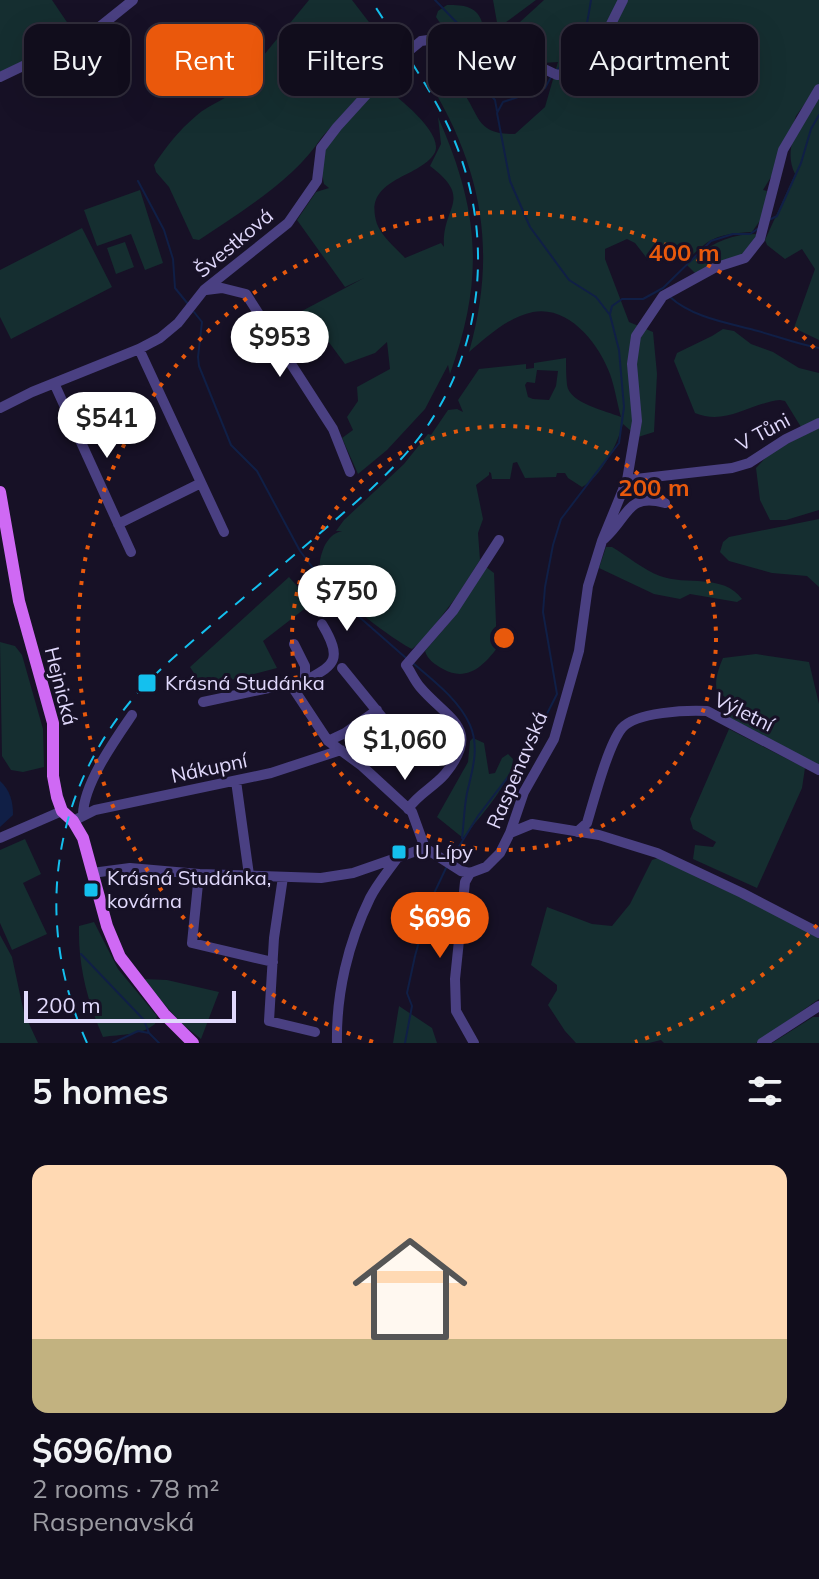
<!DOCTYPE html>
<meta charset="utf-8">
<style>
:root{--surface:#110d1c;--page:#1a1625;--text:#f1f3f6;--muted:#9c9ca3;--line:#302d3b;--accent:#ea580c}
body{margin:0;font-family:Mulish,sans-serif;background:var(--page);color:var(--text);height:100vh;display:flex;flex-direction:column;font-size:30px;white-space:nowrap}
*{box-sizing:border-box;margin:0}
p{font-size:26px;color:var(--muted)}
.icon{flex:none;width:44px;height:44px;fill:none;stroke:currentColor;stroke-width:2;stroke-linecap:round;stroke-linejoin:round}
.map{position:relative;height:1043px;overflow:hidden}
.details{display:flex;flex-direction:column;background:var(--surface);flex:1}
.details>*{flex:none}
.banner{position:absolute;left:24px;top:24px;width:772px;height:72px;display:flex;gap:16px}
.scale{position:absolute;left:24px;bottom:20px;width:212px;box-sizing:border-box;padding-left:8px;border:4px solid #e1d9fc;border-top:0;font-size:22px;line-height:28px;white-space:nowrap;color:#e1d9fc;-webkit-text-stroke:6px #171126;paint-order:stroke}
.price{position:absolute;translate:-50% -68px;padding:0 18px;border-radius:28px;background:#fff;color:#222;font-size:26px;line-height:52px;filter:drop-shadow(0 2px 4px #0008)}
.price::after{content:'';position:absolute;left:50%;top:48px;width:24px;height:18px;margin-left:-12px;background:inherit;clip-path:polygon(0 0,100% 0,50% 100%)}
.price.selected{background:var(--accent);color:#fff}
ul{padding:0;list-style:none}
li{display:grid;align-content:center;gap:16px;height:424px;padding:0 32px}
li+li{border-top:2px solid var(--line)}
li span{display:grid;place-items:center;height:248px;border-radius:16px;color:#555}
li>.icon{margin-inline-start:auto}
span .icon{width:144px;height:144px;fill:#fffc;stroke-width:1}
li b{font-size:34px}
h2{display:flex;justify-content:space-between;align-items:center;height:96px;padding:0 32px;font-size:34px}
.pill{padding:0 28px;border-radius:16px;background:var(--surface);box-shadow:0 8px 32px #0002,0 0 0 2px var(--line);font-size:28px;line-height:72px}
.pill.selected{background:var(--accent);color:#fff}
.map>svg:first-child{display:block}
.green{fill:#152e30;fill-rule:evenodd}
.water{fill:#101f46}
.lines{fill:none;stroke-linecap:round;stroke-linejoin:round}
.stream{stroke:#101f46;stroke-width:2}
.minor{stroke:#4a4082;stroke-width:10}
.major{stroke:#cf69f4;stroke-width:12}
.rail{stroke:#14c0ee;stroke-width:2;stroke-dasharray:12 10;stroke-linecap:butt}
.ring{fill:none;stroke:#e8590c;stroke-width:4;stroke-dasharray:4 8}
.poi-dot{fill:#14c0ee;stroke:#171126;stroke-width:3}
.labels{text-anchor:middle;stroke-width:6;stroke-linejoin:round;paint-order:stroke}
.street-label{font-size:20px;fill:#e1d9fc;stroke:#171126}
.poi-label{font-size:20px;fill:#e1d9fc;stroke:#171126;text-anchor:start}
.centre{fill:#e8590c;stroke:#171126;stroke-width:4}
.ring-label{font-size:24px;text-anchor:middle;font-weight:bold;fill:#e8590c;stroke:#171126;stroke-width:6;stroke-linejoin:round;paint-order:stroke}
</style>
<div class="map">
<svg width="819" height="1043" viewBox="0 0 819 1043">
<rect width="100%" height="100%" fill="#171126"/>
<path class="green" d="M0,0H52L77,37L0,72Z
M309,0H352L385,43L383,52L365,55C366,66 370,75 368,86L322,137C294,180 242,211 199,240L193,239L169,187L156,172L154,165C166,147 179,130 196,116C210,103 238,96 245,78Z
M493,0H536L498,28Z
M544,0H819V84L796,116L782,159L763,190L767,191L763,221L759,222L752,232C718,234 709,237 685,263L672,250L649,261L635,243L627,239L605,249V259L629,322L653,332L657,374L654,432L638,437L623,424C617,445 601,477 582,487L568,478L565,473H557L556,477L525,478L517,462L513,463L510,479H492L491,473L489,472V475L476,485L483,519L478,533L480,560L457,596L424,639L412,649C393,640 327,590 321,572C318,563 321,555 324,547C328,539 333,533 342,531H336L344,520L404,464L428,434L431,435L448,410L457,409L463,412L458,400L479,369L526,364V369L534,368V363L566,358C566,367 566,376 567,385C569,403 606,411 621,417C617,403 615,388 610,374C599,344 569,305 533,312C508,317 487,337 469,352C497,253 483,172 431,85L440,76C448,80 457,85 462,91C480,114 475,135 515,134L545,107L558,62L542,63L495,48V45ZM537,370L558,371L556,386L549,400L533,399L528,397L525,385L527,382L535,383Z
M447,5C464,5 479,6 483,26C468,44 447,35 436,17L438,11Z
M380,84C394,94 447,134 434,154C418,179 362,178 377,224C382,237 396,248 405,258L441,243L444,247C441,206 475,200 430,166L441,144L438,117C479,210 485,277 450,374L448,365L425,409L387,450L358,474L342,438L353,430L347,417L358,401L357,387L390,369L387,342L375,353L345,364L325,337L317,341L302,311L364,278L345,287L297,220L316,192L329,188L324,184L322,174L324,147Z
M819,95V340L794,328L815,269L802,249L785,259L767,245L765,240L795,174C781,146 803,118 819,95Z
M140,190L163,263L145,270L131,234L97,246L84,210Z
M82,228L112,287L11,339L0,317V270Z
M758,234L748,252L696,274L687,265C709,244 728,234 758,234Z
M125,242L134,267L116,274L107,248Z
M723,329L734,331L751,344L773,352L799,368L819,373V420L801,427L785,401L780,400C750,403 726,426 695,413L674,361L677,353L712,336Z
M819,427V510L786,520H770L760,500L756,468L770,453Z
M819,519V587L807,576L772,573L729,561L720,552L723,542L729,537Z
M606,547H612C627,556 644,570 660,576C686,586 723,573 742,599L737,602L690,594L680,599L654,594L599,568Z
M486,567L494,573L497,648C483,667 466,682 443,669C434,664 428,660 425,651L454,617Z
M289,577L312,603L263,641L277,668L203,687L190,667Z
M0,642L15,646L22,655L43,729L44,767L23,772L11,770L2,756Z
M756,654L809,662L819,704V765L730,718C734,701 729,700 717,691C714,681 719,667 723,658Z
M729,729L805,768L802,788L757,888L693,859L695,845L713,847L716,842L693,829L690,819Z
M473,738L484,743L489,774L495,773L502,758L508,754L513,759C512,782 478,819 463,838L437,817L468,762L470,741Z
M25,839L41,874L23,883L47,934L12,950L0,923V850Z
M658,858L694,866L704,881L819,931V999L756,1043H664L661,1040L649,1043H576L565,1031L548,1005L557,990V985L531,965L547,907L592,924L612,926L630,904L652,860Z
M94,922L118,969L157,1016L155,1024C140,1036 122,1034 103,1037C87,1001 78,965 79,926Z
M0,935L12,957L24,1013L38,1043H0Z
M142,979L167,980L219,992L201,1039L181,1023Z
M399,1006L432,1028L437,1043H393Z
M813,1017H819V1043H772Z"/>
<path class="water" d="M0,781C10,790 13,801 13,815L0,827Z"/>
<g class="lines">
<path class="stream" d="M435,0L463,29L471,50
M473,56L479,82L495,100L497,111
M556,71C584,45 585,37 591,0
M138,181L164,230L173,259L175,288L188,304
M769,220L777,216L801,163L811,129L819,115
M670,297C693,318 729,323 758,331C779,337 797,344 819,348
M194,312L202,322L198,357L199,366L231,445L257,471L300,551L332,593L406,658
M610,314L612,306L622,299H643L663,288L711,241L733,234H750L759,228
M414,664C434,681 459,700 470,725C480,748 472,771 467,793C464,808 464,823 462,838
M451,859L478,816L528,751L557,694L543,612L545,587L553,545L561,519L619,443L624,407L619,350L610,315L596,297L569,280L530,227L510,181L497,113L503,102L545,88L551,77
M81,954L144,1020L149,1033L159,1043
M113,1043L138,1031L149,1033
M405,1043L412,1006L407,993L415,956L430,902L446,868"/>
<path class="minor" d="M0,77L92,33L133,0
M206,290L222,288L246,294L333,429L350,472
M139,349L224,532
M54,383L131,552
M0,408L32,392L139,349L160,338L178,323L204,290L288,223L317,181L321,148L337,127L398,60L421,41L435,39L467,53L490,52L525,60L557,75L568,73L585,64L597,52L623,0
M627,480L732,468L749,463L786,439L819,423
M118,524L201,483
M604,539C629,517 627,492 665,503
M294,644L305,666V680
M342,668L407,748
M293,688C328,666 348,667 322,624
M203,702L283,685L293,688L328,741L362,766L412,812L425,848L461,871L470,873
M328,741L345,733L377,710
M236,781L249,875
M408,809C418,794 434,787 445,774C483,728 447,719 420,687C414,680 411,672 406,665L453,611L499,540
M83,814C84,783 115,740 132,715
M73,821L95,810L271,773L341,750
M577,832L587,823C594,800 608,745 622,728C636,712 687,710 707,711L819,770
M510,833L532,824L599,835L657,853L742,893L819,933
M0,838L62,811
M92,873L130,868L199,874L321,878L353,873L425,848
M199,874L192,943L273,962
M283,877L274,938L269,1021L315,1032
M337,1043C336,994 348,943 370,898C377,884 389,870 398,857
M474,1043L456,1011L455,979L465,882L470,873L486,867L500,853L510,833L524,792L554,739L579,651L588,586L602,541L627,480L637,421L632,364L636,336L663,296L714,268L745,258L760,239L783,150L819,89
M762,1043L819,1006"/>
<path class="major" d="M0,492L19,601L53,723V776L57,797L62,811L73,821L83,838L107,926L120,957L164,1014L193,1043"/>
<path class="rail" d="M87,1043C35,927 49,801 130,702C157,669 191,643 223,615C273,573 322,532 371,489C390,471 409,452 424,431C490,338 495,214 442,114C421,74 395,38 371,0"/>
</g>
<g class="ring">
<circle cx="504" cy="638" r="212"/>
<path d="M817 925A425 425 0 0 1 635 1042M373 1042A425 425 0 1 1 817 351"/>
</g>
<g class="poi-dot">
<rect x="137" y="673" width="20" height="20" rx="4"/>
<rect x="391" y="844" width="16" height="16" rx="4"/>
<rect x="83" y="882" width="16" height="16" rx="4"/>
</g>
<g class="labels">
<g class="street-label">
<text transform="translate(234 243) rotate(-40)" y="7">Švestková</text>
<text transform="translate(763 432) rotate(-28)" y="7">V Tůni</text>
<text transform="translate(61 686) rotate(76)" y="7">Hejnická</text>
<text transform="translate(744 712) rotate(26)" y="7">Výletní</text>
<text transform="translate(209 768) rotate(-12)" y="7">Nákupní</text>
<text transform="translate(517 770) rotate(-67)" y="7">Raspenavská</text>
</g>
<g class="poi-label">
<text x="165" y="690">Krásná Studánka</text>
<text x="415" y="859">U Lípy</text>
<text x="107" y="885">Krásná Studánka,<tspan x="107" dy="23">kovárna</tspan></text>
</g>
</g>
<circle cx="504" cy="638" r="12" class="centre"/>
<g class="ring-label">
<text x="684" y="261">400 m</text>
<text x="654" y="496">200 m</text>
</g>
</svg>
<div class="scale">200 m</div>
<b class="price" style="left:280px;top:379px">$953</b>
<b class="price" style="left:107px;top:460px">$541</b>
<b class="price" style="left:347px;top:633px">$750</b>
<b class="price" style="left:405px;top:782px">$1,060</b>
<b class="price selected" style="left:440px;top:960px">$696</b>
<div class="banner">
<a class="pill">Buy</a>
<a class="pill selected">Rent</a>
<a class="pill">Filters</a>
<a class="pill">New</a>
<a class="pill">Apartment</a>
</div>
</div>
<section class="details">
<h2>5 homes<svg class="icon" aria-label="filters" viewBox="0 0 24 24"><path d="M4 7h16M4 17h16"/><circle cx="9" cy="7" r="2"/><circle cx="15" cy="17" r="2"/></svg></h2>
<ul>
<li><span style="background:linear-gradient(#ffd9b3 70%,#c2b280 0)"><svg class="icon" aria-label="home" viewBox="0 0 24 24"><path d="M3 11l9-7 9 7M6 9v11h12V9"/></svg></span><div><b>$696/mo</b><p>2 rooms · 78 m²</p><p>Raspenavská</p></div></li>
</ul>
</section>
